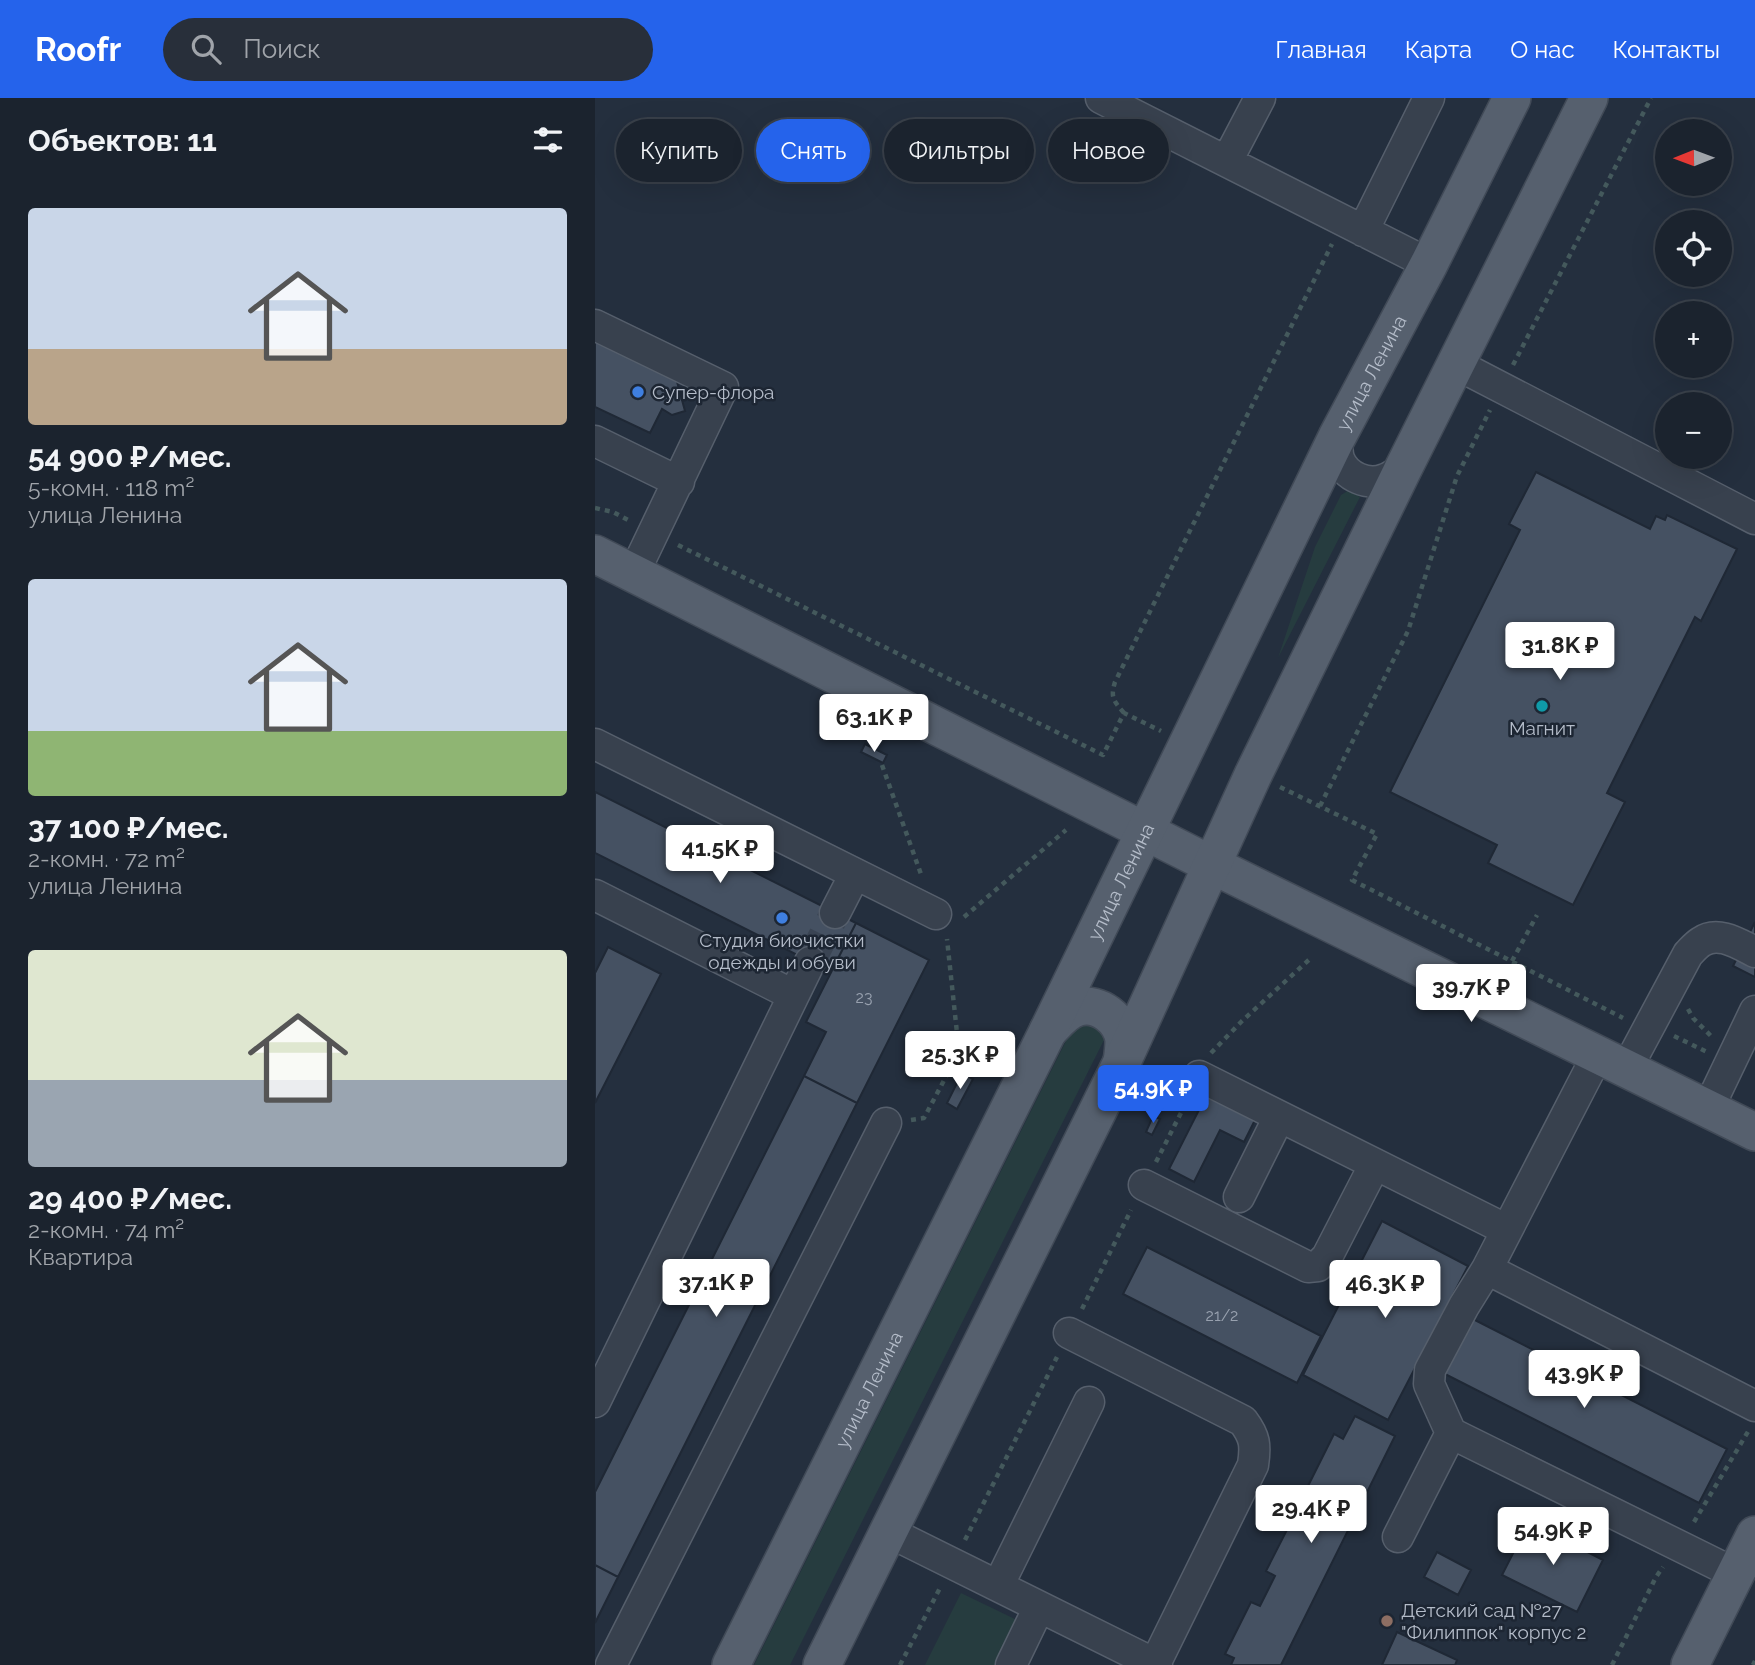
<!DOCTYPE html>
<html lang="ru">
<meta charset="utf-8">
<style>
:root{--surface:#1b232e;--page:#282f3a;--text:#f1f3f6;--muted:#a0a4aa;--line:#39404a;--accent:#2563eb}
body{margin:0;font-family:Raleway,sans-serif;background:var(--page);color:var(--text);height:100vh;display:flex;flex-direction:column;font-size:26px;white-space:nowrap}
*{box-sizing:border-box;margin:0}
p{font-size:23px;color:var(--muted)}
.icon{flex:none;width:38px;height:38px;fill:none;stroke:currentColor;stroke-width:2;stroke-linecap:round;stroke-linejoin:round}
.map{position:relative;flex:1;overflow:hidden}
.panel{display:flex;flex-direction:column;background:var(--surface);width:595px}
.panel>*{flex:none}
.banner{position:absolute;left:21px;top:21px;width:665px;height:63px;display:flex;gap:14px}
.needle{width:46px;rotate:269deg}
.buttons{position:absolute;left:1060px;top:21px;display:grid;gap:14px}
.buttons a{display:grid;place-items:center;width:77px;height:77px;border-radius:50%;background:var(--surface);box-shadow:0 7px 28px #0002,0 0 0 2px var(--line);font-size:35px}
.price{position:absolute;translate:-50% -60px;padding:0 16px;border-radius:7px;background:#fff;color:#222;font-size:23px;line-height:46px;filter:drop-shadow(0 2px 4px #0008)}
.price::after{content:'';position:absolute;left:50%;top:42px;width:21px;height:16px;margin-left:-10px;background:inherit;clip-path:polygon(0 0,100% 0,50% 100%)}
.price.active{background:var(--accent);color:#fff}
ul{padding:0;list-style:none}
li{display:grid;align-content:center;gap:14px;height:371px;padding:0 28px}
li span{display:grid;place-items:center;height:217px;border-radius:7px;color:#555}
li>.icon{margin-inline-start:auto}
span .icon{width:126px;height:126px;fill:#fffc;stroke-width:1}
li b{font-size:30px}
h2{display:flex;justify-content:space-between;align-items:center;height:84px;padding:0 28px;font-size:30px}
.tag{padding:0 24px;border-radius:32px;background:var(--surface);box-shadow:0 7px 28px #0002,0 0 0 2px var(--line);font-size:24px;line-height:63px}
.tag.active{background:var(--accent);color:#fff}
header{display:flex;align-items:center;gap:42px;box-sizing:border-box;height:98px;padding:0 35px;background:var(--accent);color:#fff}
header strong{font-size:33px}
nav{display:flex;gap:38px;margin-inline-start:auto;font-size:24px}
.search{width:490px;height:63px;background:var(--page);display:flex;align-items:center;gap:18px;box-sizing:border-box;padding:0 24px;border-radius:38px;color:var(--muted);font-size:26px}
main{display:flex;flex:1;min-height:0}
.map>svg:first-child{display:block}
.green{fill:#263c3f}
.building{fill:#455162;stroke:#1f2835;stroke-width:2}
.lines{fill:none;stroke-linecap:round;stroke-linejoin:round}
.minor-tunnel{stroke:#3a4453;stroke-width:30;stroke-dasharray:30 15;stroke-linecap:butt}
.minor-casing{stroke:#565f6c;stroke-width:33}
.major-casing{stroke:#414a57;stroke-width:40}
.path{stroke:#44595c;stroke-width:4.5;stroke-dasharray:5 5;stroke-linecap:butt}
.minor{stroke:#38414e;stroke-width:30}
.major{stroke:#56606e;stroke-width:37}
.shop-dot{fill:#3f7fe0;stroke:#1d2633;stroke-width:2.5}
.culture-dot{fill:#0f9aa8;stroke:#1d2633;stroke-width:2.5}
.education-dot{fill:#8d6e63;stroke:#1d2633;stroke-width:2.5}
.labels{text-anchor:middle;stroke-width:5;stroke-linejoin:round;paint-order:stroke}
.number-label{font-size:16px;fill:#98a1af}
.street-label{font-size:19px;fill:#b4bcc9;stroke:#1d2633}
.poi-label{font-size:19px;fill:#b4bcc9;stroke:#1d2633;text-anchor:start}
</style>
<header>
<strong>Roofr</strong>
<div class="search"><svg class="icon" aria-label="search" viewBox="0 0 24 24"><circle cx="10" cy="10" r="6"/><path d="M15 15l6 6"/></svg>Поиск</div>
<nav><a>Главная</a><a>Карта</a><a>О нас</a><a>Контакты</a></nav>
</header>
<main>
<section class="panel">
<h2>Объектов: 11<svg class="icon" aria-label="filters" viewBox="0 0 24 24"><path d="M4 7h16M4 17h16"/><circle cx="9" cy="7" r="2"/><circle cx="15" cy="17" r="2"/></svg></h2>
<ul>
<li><span style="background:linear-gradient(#c9d6e8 65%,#b9a48a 0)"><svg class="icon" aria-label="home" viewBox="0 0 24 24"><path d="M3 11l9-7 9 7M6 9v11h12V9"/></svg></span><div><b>54 900 ₽/мес.</b><p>5-комн. · 118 m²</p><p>улица Ленина</p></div></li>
<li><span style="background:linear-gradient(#c9d6e8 70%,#8fb573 0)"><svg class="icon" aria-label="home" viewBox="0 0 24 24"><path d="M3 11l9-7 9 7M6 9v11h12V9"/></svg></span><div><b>37 100 ₽/мес.</b><p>2-комн. · 72 m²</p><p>улица Ленина</p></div></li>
<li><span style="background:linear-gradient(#dfe7d0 60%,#9aa5b1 0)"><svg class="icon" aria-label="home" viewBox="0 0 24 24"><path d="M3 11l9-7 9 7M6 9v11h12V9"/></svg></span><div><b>29 400 ₽/мес.</b><p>2-комн. · 74 m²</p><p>Квартира</p></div></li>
</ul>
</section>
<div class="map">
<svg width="1160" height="1567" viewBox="0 0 1160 1567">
<rect width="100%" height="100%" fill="#242f3e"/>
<path class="green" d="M754,392L765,399L683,560L720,449L746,397Z
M498,925L506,933L509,942L195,1567H159L479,927Z
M366,1495L426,1524L405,1567H330Z"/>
<path class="building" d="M0,241L81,280L90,313L77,317L67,311L55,335L0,309Z
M941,374L1055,431L1061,418L1070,422L1072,417L1142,451L1106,523L1100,519L1012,695L1030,704L978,807L893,765L902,747L795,694L925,432L914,426Z
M270,646L292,657L288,665L266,654Z
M0,694L261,825L236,874L0,755Z
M1160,824V879L1138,868Z
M261,825L334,862L262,1005L209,978L231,934L211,924Z
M13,849L66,876L0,1005V875Z
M367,975L378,981L362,1011L352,1005Z
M209,978L262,1005L23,1479L0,1467V1394Z
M611,998L660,1022L649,1044L625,1032L599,1084L574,1071Z
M558,1018L565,1021L557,1037L551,1034Z
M787,1123L873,1168L793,1322L708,1277Z
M552,1149L726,1238L702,1285L528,1196Z
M874,1219L1132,1351L1104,1405L846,1274Z
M760,1318L800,1338L686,1567H636L639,1560L630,1556L656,1504L665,1508L680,1478L671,1473L697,1422L706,1426L722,1393L713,1388L739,1336L748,1341Z
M934,1424L1008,1462L982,1514L907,1477Z
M842,1454L876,1472L863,1497L829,1479Z
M0,1467L23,1479L0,1525Z
M802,1534L862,1562L860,1567H787Z"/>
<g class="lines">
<path class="minor-tunnel" d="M215,864L240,815"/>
<defs>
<path id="minor" d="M506,0L834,166
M632,63L665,0
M768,133L834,0
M0,227L128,289L39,475
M861,266L1160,421
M742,339C742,347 742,354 744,361C751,379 773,388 790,381C797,379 803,374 809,369
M0,343L84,384
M0,646L341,816
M0,797L198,897
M240,815L260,776
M1003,956L892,1171L869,1208L835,1272L834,1286L856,1335L1141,1476
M1032,970L1093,856C1097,852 1101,847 1106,844C1123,832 1144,846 1160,854
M604,978L912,1132
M1113,1011L1160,913
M549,1087L713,1169L723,1168L732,1159L780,1066
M644,1099L684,1019
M892,1171L1160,1308
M474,1235L648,1323C660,1339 661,1347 658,1367L560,1566
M0,1304L215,864
M294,1434L562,1567
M803,1439L856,1335
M403,1488L494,1304
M16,1567L291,1025
M416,1567L444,1509"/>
<g id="major">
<path d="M0,456L617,767L1160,1034"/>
<path d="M453,933C462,924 471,912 484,909C504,904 526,921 529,942C529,949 528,957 527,964"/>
<path id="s1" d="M136,1567L453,933L742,339L834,166L917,0"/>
<path d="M227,1567L527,964L658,677L809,369L994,0"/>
<path d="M1095,1567L1160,1437"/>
</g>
</defs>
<use href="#minor" class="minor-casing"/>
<use href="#major" class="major-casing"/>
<path class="path" d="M918,267L1056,0
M0,410L18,414L35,423
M83,447L508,657L529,615L566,633
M529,615C519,603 515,600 520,584L737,146
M287,667L327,779
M685,689L782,736L757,782L1028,920
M725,708L813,533L862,378L895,312
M369,819L471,732
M917,863L942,817
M1093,911L1098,920L1117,939
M1079,938L1112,954
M616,955L647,923L717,859
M316,1022L329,1020L364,954L352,841
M561,1064L592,1003
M487,1211L536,1112
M1099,1424L1154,1332
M370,1442L462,1259
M305,1567L345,1490
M1017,1567L1061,1479L1068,1469
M1158,1567L1160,1563"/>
<use href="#minor" class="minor"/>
<use href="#major" class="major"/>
</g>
<g class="shop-dot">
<circle cx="43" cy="294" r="7"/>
<circle cx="187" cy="820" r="7"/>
</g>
<circle class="culture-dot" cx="947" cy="608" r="7"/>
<circle class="education-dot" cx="792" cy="1523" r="7"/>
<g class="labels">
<g class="number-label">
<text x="269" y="905">23</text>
<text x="627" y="1223">21/2</text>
</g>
<g class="street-label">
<text dy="7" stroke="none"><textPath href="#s1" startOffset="1442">улица Ленина</textPath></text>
<text dy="7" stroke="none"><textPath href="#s1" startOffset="875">улица Ленина</textPath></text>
<text dy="7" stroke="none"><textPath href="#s1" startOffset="308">улица Ленина</textPath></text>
</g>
<g class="poi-label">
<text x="57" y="301">Супер-флора</text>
<text x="947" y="637" text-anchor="middle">Магнит</text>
<text x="187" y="849" text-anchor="middle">Студия биочистки<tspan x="187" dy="22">одежды и обуви</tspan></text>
<text x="806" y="1519">Детский сад №27<tspan x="806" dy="22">"Филиппок" корпус 2</tspan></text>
</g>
</g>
</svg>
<div class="buttons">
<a><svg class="needle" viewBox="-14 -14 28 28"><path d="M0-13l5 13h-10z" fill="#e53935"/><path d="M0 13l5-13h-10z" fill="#a0a4aa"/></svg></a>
<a><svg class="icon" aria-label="locate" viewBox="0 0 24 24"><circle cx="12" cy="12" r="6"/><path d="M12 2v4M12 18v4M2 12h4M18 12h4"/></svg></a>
<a>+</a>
<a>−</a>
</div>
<b class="price" style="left:965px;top:584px">31.8K ₽</b>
<b class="price" style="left:279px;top:656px">63.1K ₽</b>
<b class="price" style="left:125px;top:787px">41.5K ₽</b>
<b class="price" style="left:876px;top:926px">39.7K ₽</b>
<b class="price" style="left:365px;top:993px">25.3K ₽</b>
<b class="price active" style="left:558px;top:1027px">54.9K ₽</b>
<b class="price" style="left:121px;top:1221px">37.1K ₽</b>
<b class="price" style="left:790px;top:1222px">46.3K ₽</b>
<b class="price" style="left:989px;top:1312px">43.9K ₽</b>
<b class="price" style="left:716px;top:1447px">29.4K ₽</b>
<b class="price" style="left:958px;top:1469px">54.9K ₽</b>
<div class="banner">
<a class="tag">Купить</a>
<a class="tag active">Снять</a>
<a class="tag">Фильтры</a>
<a class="tag">Новое</a>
</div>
</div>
</main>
